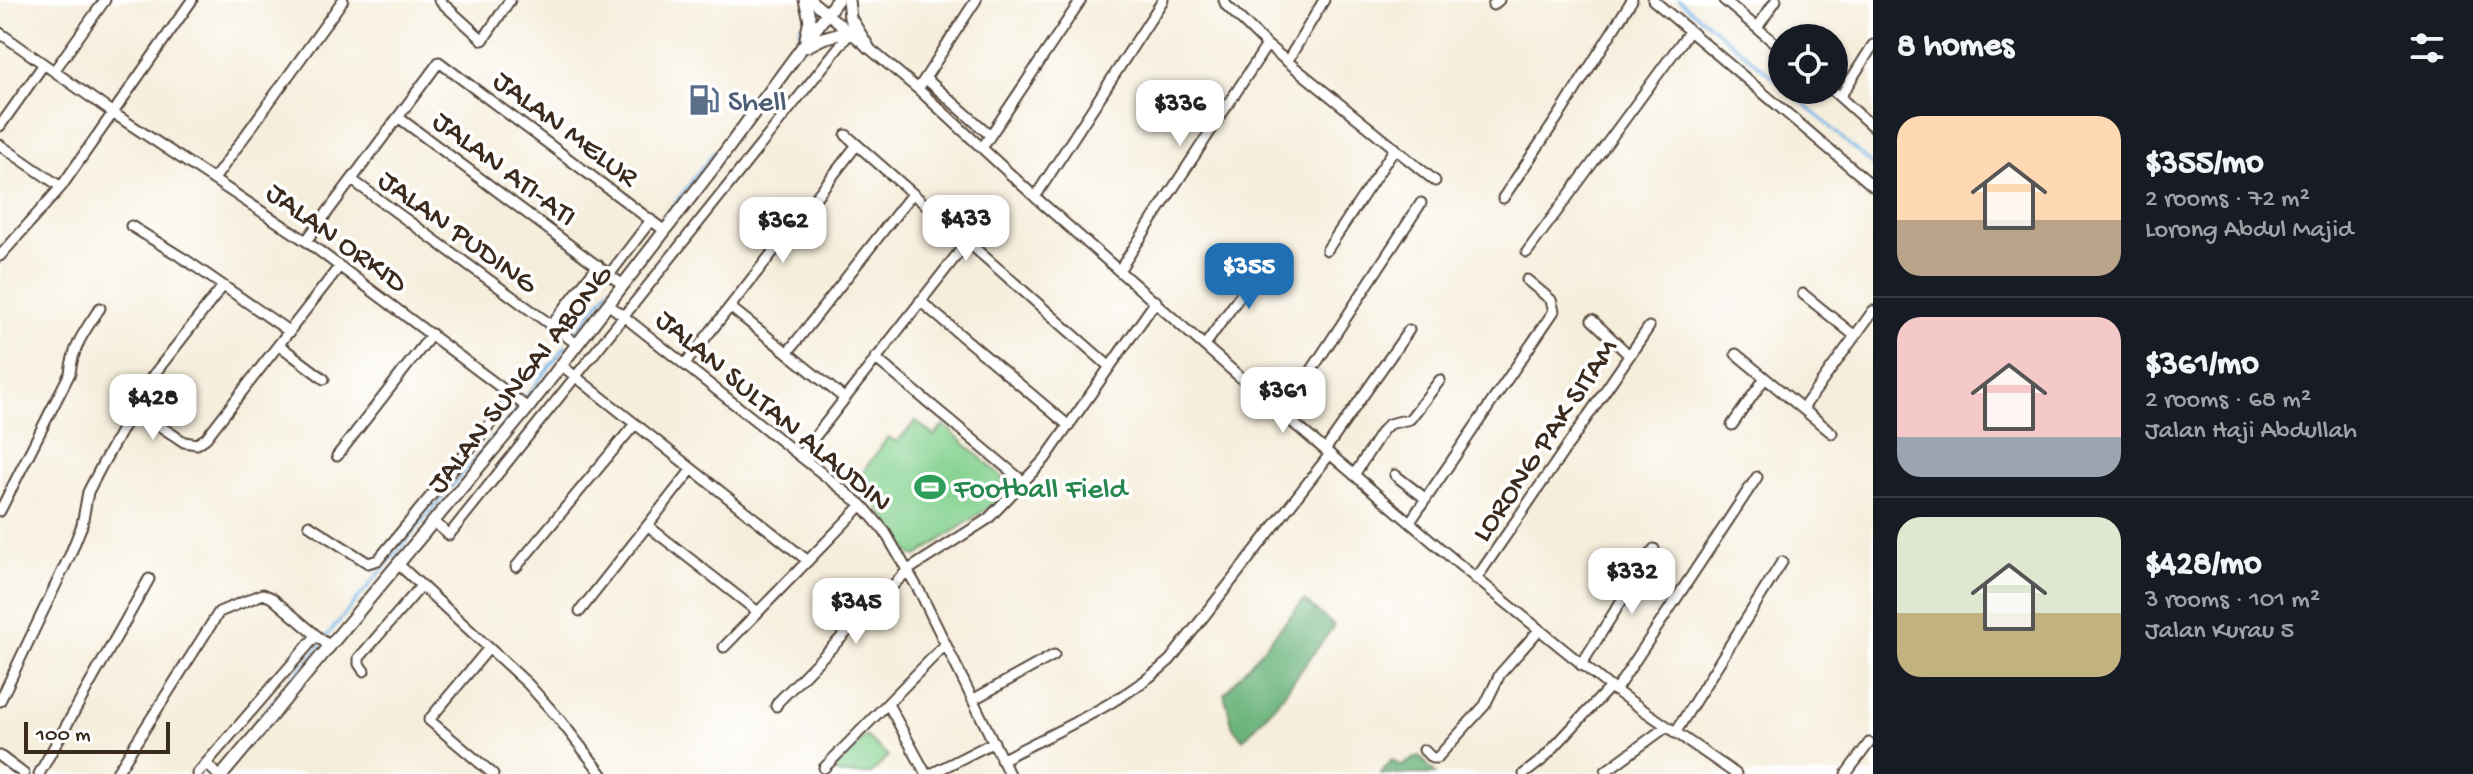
<!DOCTYPE html>
<meta charset="utf-8">
<style>
:root{--surface:#171b24;--page:#242831;--text:#f1f3f6;--muted:#9ea1a6;--line:#363941;--accent:#1f6fb2}
body{margin:0;font-family:"Gochi Hand",sans-serif;background:var(--page);color:var(--text);height:100vh;display:flex;flex-direction:column;font-size:30px;white-space:nowrap}
*{box-sizing:border-box;margin:0}
p{font-size:26px;color:var(--muted)}
.icon{flex:none;width:44px;height:44px;fill:none;stroke:currentColor;stroke-width:2;stroke-linecap:round;stroke-linejoin:round}
.map{position:relative;flex:1;overflow:hidden}
.details{display:flex;flex-direction:column;background:var(--surface);width:600px}
.details>*{flex:none}
.tools{position:absolute;left:1768px;top:24px;display:grid;gap:16px}
.tools a{display:grid;place-items:center;width:80px;height:80px;border-radius:50%;background:var(--surface);box-shadow:0 2px 6px #0004;font-size:40px}
.scale{position:absolute;left:24px;bottom:20px;width:146px;box-sizing:border-box;padding-left:8px;border:4px solid #3b2a1e;border-top:0;font-size:22px;line-height:28px;white-space:nowrap;color:#3b2a1e;-webkit-text-stroke:6px #fff;paint-order:stroke}
.price{position:absolute;translate:-50% -68px;padding:0 18px;border-radius:16px;background:#fff;color:#222;font-size:26px;line-height:52px;filter:drop-shadow(0 2px 4px #0008)}
.price::after{content:'';position:absolute;left:50%;top:48px;width:24px;height:18px;margin-left:-12px;background:inherit;clip-path:polygon(0 0,100% 0,50% 100%)}
.price.on{background:var(--accent);color:#fff}
ul{padding:0;list-style:none}
li{display:flex;align-items:center;gap:24px;height:200px;padding:0 24px}
li+li{border-top:2px solid var(--line)}
li span{display:grid;place-items:center;flex:none;width:224px;height:160px;border-radius:24px;color:#555}
li>.icon{margin-inline-start:auto}
span .icon{width:96px;height:96px;fill:#fffc;stroke-width:1}
li b{font-size:34px}
h2{display:flex;justify-content:space-between;align-items:center;height:96px;padding:0 24px;font-size:34px}
main{display:flex;flex:1;min-height:0}
.map>svg:first-child{display:block}
.green{fill:#84d18f;stroke:#607e56;stroke-width:2}
.forest{fill:#6bb37a;stroke:#536e4c;stroke-width:2}
.lines{fill:none;stroke-linecap:round;stroke-linejoin:round}
.stream{stroke:#72b4e7;stroke-width:3}
.minor-casing{stroke:#57473a;stroke-width:13}
.tertiary-casing{stroke:#57473a;stroke-width:15}
.minor{stroke:#fff;stroke-width:9}
.tertiary{stroke:#fff;stroke-width:11}
.labels{text-anchor:middle;stroke-width:7;stroke-linejoin:round;paint-order:stroke}
.service-label{font-size:30px;fill:#4e5e75;stroke:#fff;text-anchor:start}
.street-label{font-size:30px;fill:#3b2a1e;stroke:#fff}
.leisure-label{font-size:30px;fill:#27864d;stroke:#fff;text-anchor:start}
</style>
<main>
<div class="map">
<svg width="1873" height="774" viewBox="0 0 1873 774">
<rect width="100%" height="100%" fill="#fff"/>
<filter id="ink" filterUnits="userSpaceOnUse"><feTurbulence type="fractalNoise" baseFrequency=".0125" numOctaves="2"/><feDisplacementMap in="SourceGraphic" scale="16" xChannelSelector="R" yChannelSelector="G"/><feConvolveMatrix kernelMatrix="1 2 1 2 8 2 1 2 1" color-interpolation-filters="sRGB"/></filter>
<filter id="wash" filterUnits="userSpaceOnUse"><feTurbulence type="fractalNoise" baseFrequency=".006" numOctaves="4" result="noise"/><feDisplacementMap in="SourceGraphic" scale="32" xChannelSelector="R" yChannelSelector="G"/><feGaussianBlur stdDeviation="1.8" result="paint"/><feColorMatrix in="noise" values="0 0 0 0 0 0 0 0 0 0 0 0 0 0 0 0 0 1.4 0 .05"/><feComposite in="paint" operator="in"/></filter>
<g filter="url(#wash)">
<rect width="100%" height="100%" fill="#f6eedc"/>
<path class="green" d="M916,421L934,436L944,425L1003,478L1005,491L1000,500L917,556L910,554L879,508L857,491L855,483L888,437L897,442Z
M866,736L888,756L871,774H839L834,769Z"/>
<path class="forest" d="M1304,600L1334,626L1276,704L1243,740L1233,727L1224,694Z
M1419,756L1436,774H1380L1392,760L1401,766Z"/>
<g class="lines">
<path class="stream" d="M1679,0L1782,84
M800,33L801,25
M1789,90L1873,166
M663,219L714,152
M620,275L653,232
M574,335L612,286
M524,399L566,346
M325,638L515,411
M215,771L320,645"/>
</g>
</g>
<g filter="url(#ink)">
<g class="lines">
<defs>
<path id="minor" d="M439,0L483,40L510,0
M811,0L918,89L1035,197L1257,392L1461,566L1610,687L1736,774
M1224,0L1226,5L1267,45L1435,181
M1653,0L1873,186
M1724,0L1782,49
M1493,5L1499,0
M1757,28L1776,0
M0,33L113,113L306,241L528,408
M1288,60L1324,0
M54,71L105,0
M925,78L990,135
M918,89L976,0
M1832,90L1873,127
M1840,97L1873,45
M398,117L623,285
M0,126L44,64
M846,135L1110,367
M0,145L61,187
M982,148L1081,0
M214,179L343,0
M352,180L577,344
M1035,197L1163,0
M1503,198L1562,111L1632,0
M131,226L186,260L290,332
M306,241L439,62L665,231
M1327,250L1395,148
M1527,252L1689,32
M0,256L61,187L192,0
M1120,269L1267,45
M609,275L651,220
M1803,294L1855,336
M920,301L1069,426
M608,304L862,505L885,532L921,594L1009,774
M730,307L844,398
M1592,320L1629,355
M550,327L598,265
M279,345L324,379
M1205,345L1267,258
M788,352L912,194
M1736,354L1832,433
M875,358L1025,483
M685,364L856,146
M561,365L808,561
M1803,408L1873,311
M134,409L184,442L197,444L206,438L339,267
M1283,414L1421,203
M1732,425L1765,378
M1325,450L1409,330
M337,456L432,334
M800,456L967,242
M1354,475L1383,430L1389,424L1410,419L1440,380
M1395,475L1426,499
M0,511L70,373C73,346 85,330 100,308
M434,522L449,535L850,33
M1410,522L1554,311L1551,300L1527,280
M309,525L368,563L378,560L513,396
M648,526L758,612
M398,564L528,684L560,720L602,774
M516,567L635,424
M1476,579L1649,327
M580,611L692,469
M724,647L862,505
M489,648L429,720L493,774
M1581,665L1654,549
M364,671L359,664V658L422,585
M1615,691L1757,477
M974,699L1054,655
M0,701L70,555L82,525L88,492L102,465L148,382L223,286
M888,704L926,774
M776,706L778,702L908,570L988,519L1045,459L1156,301
M1675,733L1782,562
M1424,750L1432,758H1437L1485,705L1500,674L1539,630
M0,756L24,774
M1001,760C1056,731 1125,702 1170,660L1330,454
M206,763L217,774
M824,768L946,644
M1606,771L1666,727
M39,774L149,579
M116,774L219,612L263,594L272,598L329,646
M197,774L316,636
M931,774L994,742
M1524,774L1542,760L1610,687
M1846,774L1869,743"/>
<path id="tertiary" d="M805,0L810,20L806,38
M848,0L850,18L868,47
M807,46L823,38L848,31
M223,774L528,408L714,167L837,0"/>
</defs>
<use href="#minor" class="minor-casing"/>
<use href="#tertiary" class="tertiary-casing"/>
<use href="#minor" class="minor"/>
<use href="#tertiary" class="tertiary"/>
</g>
</g>
<defs>
<symbol id="fuel-bare" viewBox="-9 -9 18 18"><path d="M-5.5-6h7V0h2V4h1.3V-2.5L3-4.5l.8-.8L6-3V5H2.5V1h-1V6h-7ZM-4.2-4.7v3.2H.2V-4.7Z" fill="#5c6f8a" stroke="#fff" stroke-width="2.5" paint-order="stroke"/></symbol>
<symbol id="stadium-bare" viewBox="-9 -9 18 18"><path d="M0-5a6.5 5 0 1 0 0 10a6.5 5 0 1 0 0-10ZM-3.5-1.8h7v3.6h-7Z" fill="#2e9e5b" stroke="#fff" stroke-width="2.5" paint-order="stroke"/></symbol>
</defs>
<g fill-rule="evenodd">
<use href="#fuel-bare" x="682" y="78" width="44" height="44"/>
<use href="#stadium-bare" x="908" y="465" width="44" height="44"/>
</g>
<g class="labels">
<g class="service-label">
<text x="728" y="110">Shell</text>
</g>
<g class="street-label">
<text transform="translate(567 127) rotate(37)" y="10">JALAN MELUR</text>
<text transform="translate(506 167) rotate(37)" y="10">JALAN ATI-ATI</text>
<text transform="translate(459 230) rotate(36)" y="10">JALAN PUDING</text>
<text transform="translate(338 236) rotate(36)" y="10">JALAN ORKID</text>
<text transform="translate(518 378) rotate(-52)" y="10">JALAN SUNGAI ABONG</text>
<text transform="translate(775 409) rotate(40)" y="10">JALAN SULTAN ALAUDIN</text>
<text transform="translate(1543 439) rotate(-56)" y="10">LORONG PAK SITAM</text>
</g>
<g class="leisure-label">
<text x="954" y="497">Football Field</text>
</g>
</g>
</svg>
<div class="tools">
<a><svg class="icon" aria-label="locate" viewBox="0 0 24 24"><circle cx="12" cy="12" r="6"/><path d="M12 2v4M12 18v4M2 12h4M18 12h4"/></svg></a>
</div>
<div class="scale">100 m</div>
<b class="price" style="left:1180px;top:148px">$336</b>
<b class="price" style="left:966px;top:263px">$433</b>
<b class="price" style="left:783px;top:265px">$362</b>
<b class="price on" style="left:1249px;top:311px">$355</b>
<b class="price" style="left:1283px;top:435px">$361</b>
<b class="price" style="left:153px;top:442px">$428</b>
<b class="price" style="left:1632px;top:616px">$332</b>
<b class="price" style="left:856px;top:646px">$345</b>
</div>
<section class="details">
<h2>8 homes<svg class="icon" aria-label="filters" viewBox="0 0 24 24"><path d="M4 7h16M4 17h16"/><circle cx="9" cy="7" r="2"/><circle cx="15" cy="17" r="2"/></svg></h2>
<ul>
<li><span style="background:linear-gradient(#ffd9b3 65%,#b9a48a 0)"><svg class="icon" aria-label="home" viewBox="0 0 24 24"><path d="M3 11l9-7 9 7M6 9v11h12V9"/></svg></span><div><b>$355/mo</b><p>2 rooms · 72 m²</p><p>Lorong Abdul Majid</p></div></li>
<li><span style="background:linear-gradient(#f6c9c9 75%,#9aa5b1 0)"><svg class="icon" aria-label="home" viewBox="0 0 24 24"><path d="M3 11l9-7 9 7M6 9v11h12V9"/></svg></span><div><b>$361/mo</b><p>2 rooms · 68 m²</p><p>Jalan Haji Abdullah</p></div></li>
<li><span style="background:linear-gradient(#dfe7d0 60%,#c2b280 0)"><svg class="icon" aria-label="home" viewBox="0 0 24 24"><path d="M3 11l9-7 9 7M6 9v11h12V9"/></svg></span><div><b>$428/mo</b><p>3 rooms · 101 m²</p><p>Jalan Kurau 5</p></div></li>
</ul>
</section>
</main>
